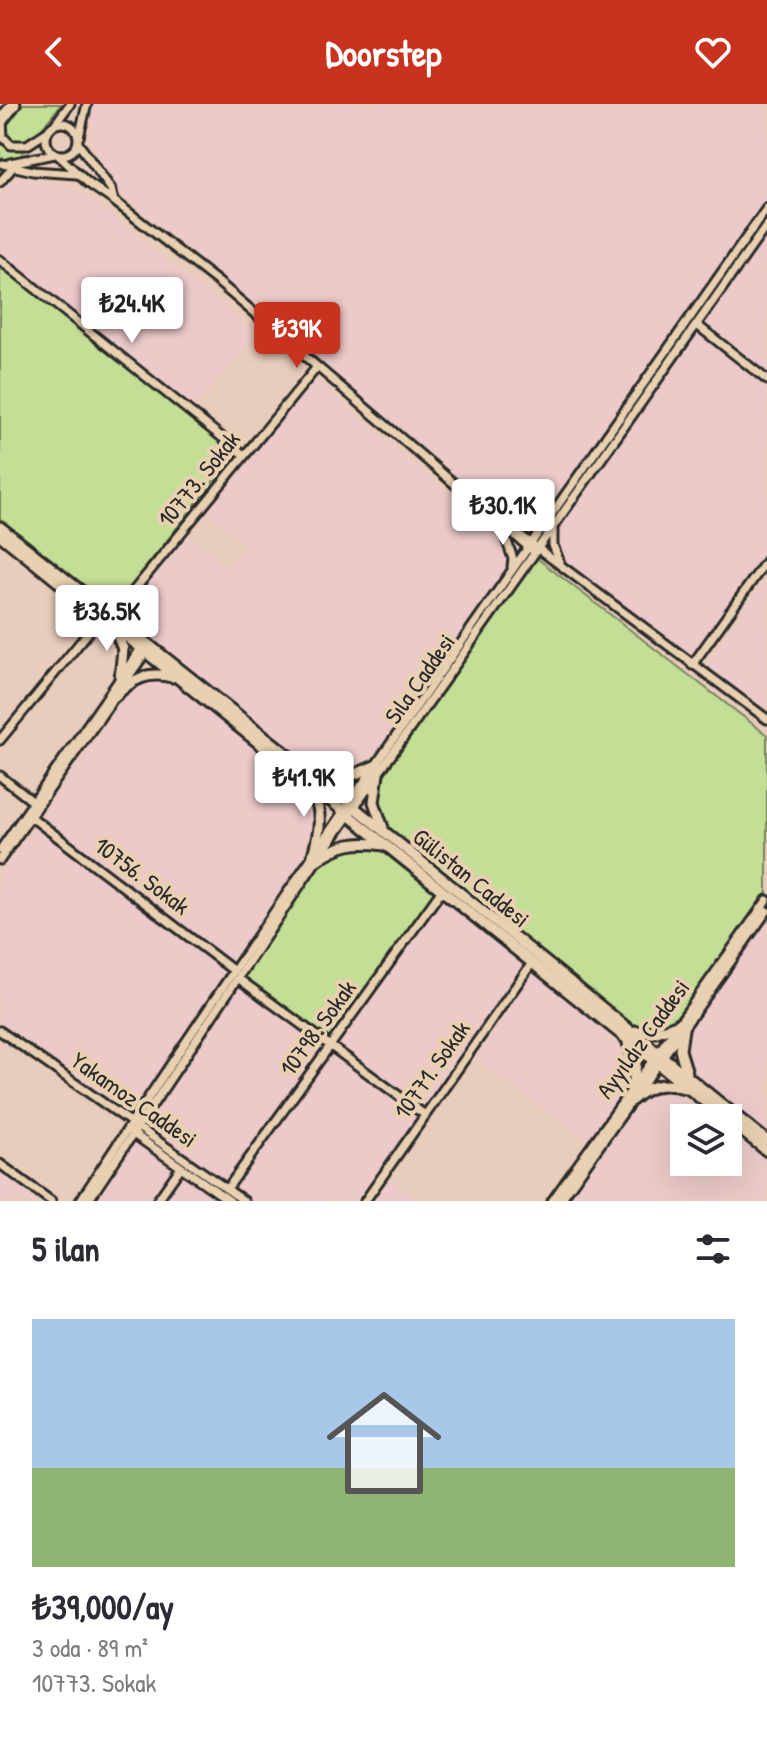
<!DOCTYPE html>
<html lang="tr">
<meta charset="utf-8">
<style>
:root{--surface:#fff;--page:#f2f2f3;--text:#2b2b33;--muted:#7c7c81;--line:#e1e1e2;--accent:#c8321e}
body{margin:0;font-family:"Patrick Hand",sans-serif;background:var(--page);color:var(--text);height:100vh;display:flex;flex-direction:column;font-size:30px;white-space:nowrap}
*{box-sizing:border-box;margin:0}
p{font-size:26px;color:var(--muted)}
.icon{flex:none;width:44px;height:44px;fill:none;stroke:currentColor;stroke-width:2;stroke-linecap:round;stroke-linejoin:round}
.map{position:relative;height:1097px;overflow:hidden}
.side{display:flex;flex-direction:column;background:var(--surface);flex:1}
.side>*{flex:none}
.controls{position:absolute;left:670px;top:1000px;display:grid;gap:16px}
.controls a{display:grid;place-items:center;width:72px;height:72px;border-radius:0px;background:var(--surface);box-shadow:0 8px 32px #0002;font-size:40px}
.price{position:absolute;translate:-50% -68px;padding:0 18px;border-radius:8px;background:#fff;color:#222;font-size:26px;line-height:52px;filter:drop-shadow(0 2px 4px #0008)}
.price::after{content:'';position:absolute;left:50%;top:48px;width:24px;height:18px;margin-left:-12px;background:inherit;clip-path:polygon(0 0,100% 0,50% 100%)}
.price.active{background:var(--accent);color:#fff}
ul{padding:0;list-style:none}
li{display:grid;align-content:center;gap:16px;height:424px;padding:0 32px}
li+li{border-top:2px solid var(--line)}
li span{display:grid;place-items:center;height:248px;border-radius:0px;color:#555}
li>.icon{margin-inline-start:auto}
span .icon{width:144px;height:144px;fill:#fffc;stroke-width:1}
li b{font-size:34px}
h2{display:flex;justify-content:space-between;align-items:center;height:96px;padding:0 32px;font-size:34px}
header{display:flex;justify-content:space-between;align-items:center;height:104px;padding:0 32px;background:var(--accent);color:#fff;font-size:36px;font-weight:800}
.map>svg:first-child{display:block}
.built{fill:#ebcac9}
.green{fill:#c3de95;stroke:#778460;stroke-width:2}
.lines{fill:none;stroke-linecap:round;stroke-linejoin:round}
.minor-casing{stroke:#2b2b2b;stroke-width:13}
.major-casing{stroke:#2b2b2b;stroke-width:15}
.highway-casing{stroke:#2b2b2b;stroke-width:17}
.minor{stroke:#e8d0b1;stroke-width:7}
.major{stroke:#e8d0b1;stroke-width:9}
.highway{stroke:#e8d0b1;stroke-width:11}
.labels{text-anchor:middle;stroke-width:8;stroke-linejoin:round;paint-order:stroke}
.street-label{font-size:24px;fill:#2b2b2b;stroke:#e8d0b1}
</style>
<header><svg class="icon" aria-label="back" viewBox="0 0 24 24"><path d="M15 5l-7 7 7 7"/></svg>Doorstep<svg class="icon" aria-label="heart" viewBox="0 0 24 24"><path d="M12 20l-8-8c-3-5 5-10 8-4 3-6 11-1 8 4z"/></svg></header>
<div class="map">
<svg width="767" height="1097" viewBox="0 0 767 1097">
<rect width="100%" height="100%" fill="#e9cdbc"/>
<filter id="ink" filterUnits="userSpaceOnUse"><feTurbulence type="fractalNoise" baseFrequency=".0125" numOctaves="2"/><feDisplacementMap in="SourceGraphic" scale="16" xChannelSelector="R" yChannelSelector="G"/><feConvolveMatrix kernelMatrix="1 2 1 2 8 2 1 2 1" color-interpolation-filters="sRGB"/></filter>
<g filter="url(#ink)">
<path class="built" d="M93,0H767V96L550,403L537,415L521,418L503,410L110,80L98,60L93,39L91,12Z
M18,72L80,86L253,227V233L197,301L192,302L0,148V93Z
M767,126V448L697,546L682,547L564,458L557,441V428L563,415Z
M309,279H320L507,439V464L382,643L363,662L346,667L328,668L311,662L128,516L127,506L188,431L229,465L246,441L205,408Z
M767,473V612L709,569L708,556Z
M157,575L176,581L304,684L315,707L317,721L307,751L152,981L134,996L115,997L104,994L0,921V770L130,588L146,577Z
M441,795L524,860L359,1097H94L239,880L331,946Z
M767,814V1030L696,974L684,956V934Z
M534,867L627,947L632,961L628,983L590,1037L474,955Z
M661,987L684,992L714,1014H684V1058H728V1025L767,1056V1097H569L636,1001L647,992Z
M0,1066L43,1097H0Z
M389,1075L420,1097H373Z"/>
<path class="green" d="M23,0H61L6,70L0,72V28Z
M0,161L235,350L120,496L104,498L0,415Z
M534,452L767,631V789L685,904C667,924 648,929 624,915L395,732C377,713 374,688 386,665Z
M351,742L378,744L435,789L331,935L244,874L321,760Z"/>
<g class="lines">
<defs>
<path id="minor" d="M2,16L3,33L11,41H27L47,28
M46 35a16 16 0 1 1 32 0a16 16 0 1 1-32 0Z
M55,20L70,0
M79,33L87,0
M78,39L111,85L114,97
M58,51L88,79L114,97L218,178L532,446
M10,59L55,50
M3,60L33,67L76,70
M0,78L14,62
M0,156L244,351
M697,221L767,276
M501,417L767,615
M553,420V441L560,459
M511,421L528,422L545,417
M503,426L513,455L512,463
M113,512L317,263
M692,561L767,456
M0,636L101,513
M0,672L36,700
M26,709L234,867
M0,746L142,543
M0,756L148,545
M239,875L425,1011
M0,927L244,1097
M132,1029L230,1097
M0,1060L51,1097
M227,1085L442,786
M80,1097C301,760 536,434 767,104
M88,1097L317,756L767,121
M157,1097L181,1063
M365,1097L532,859
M552,1097L767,796
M560,1097L767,807"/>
<path id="major" d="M0,423L355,704L767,1037
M0,431L725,1014
M115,526L123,545L120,575
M115,592C133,575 147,567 172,573
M378,670L374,698L383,724
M317,671L351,672L375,662
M310,684C324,707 320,727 313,751
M317,756C339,740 357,737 384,741
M683,925L680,946L687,969
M632,927L657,928L679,920
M628,939L636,960L632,984
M632,996C648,982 663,977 684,984
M728,1016L767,1047"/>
<path id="highway" d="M0,18L14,0"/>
</defs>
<use href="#minor" class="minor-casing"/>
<use href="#major" class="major-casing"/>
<use href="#highway" class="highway-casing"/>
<use href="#minor" class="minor"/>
<use href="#major" class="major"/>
<use href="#highway" class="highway"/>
</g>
</g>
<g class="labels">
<g class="street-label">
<text transform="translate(199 375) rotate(-51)" y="8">10773. Sokak</text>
<text transform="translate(420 575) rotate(-55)" y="8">Sıla Caddesi</text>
<text transform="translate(142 772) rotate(37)" y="8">10756. Sokak</text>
<text transform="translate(471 774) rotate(39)" y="8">Gülistan Caddesi</text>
<text transform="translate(318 924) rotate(-54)" y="8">10798. Sokak</text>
<text transform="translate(643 935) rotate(-54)" y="8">Ayyıldız Caddesi</text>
<text transform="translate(432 966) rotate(-55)" y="8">10771. Sokak</text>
<text transform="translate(134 996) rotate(35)" y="8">Yakamoz Caddesi</text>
</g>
</g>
</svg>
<div class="controls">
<a><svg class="icon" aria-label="layers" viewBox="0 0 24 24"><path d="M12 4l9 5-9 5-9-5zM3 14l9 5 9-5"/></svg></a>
</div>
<b class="price" style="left:132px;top:241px">₺24.4K</b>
<b class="price active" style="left:297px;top:266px">₺39K</b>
<b class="price" style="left:503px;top:443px">₺30.1K</b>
<b class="price" style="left:107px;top:549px">₺36.5K</b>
<b class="price" style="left:304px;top:715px">₺41.9K</b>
</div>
<section class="side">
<h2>5 ilan<svg class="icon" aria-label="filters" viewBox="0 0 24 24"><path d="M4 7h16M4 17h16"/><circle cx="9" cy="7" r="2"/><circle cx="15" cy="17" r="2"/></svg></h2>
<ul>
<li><span style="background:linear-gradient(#a9c7e8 60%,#8fb573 0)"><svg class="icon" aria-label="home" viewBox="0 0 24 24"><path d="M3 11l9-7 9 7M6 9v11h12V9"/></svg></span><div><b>₺39,000/ay</b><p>3 oda · 89 m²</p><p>10773. Sokak</p></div></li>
</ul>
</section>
